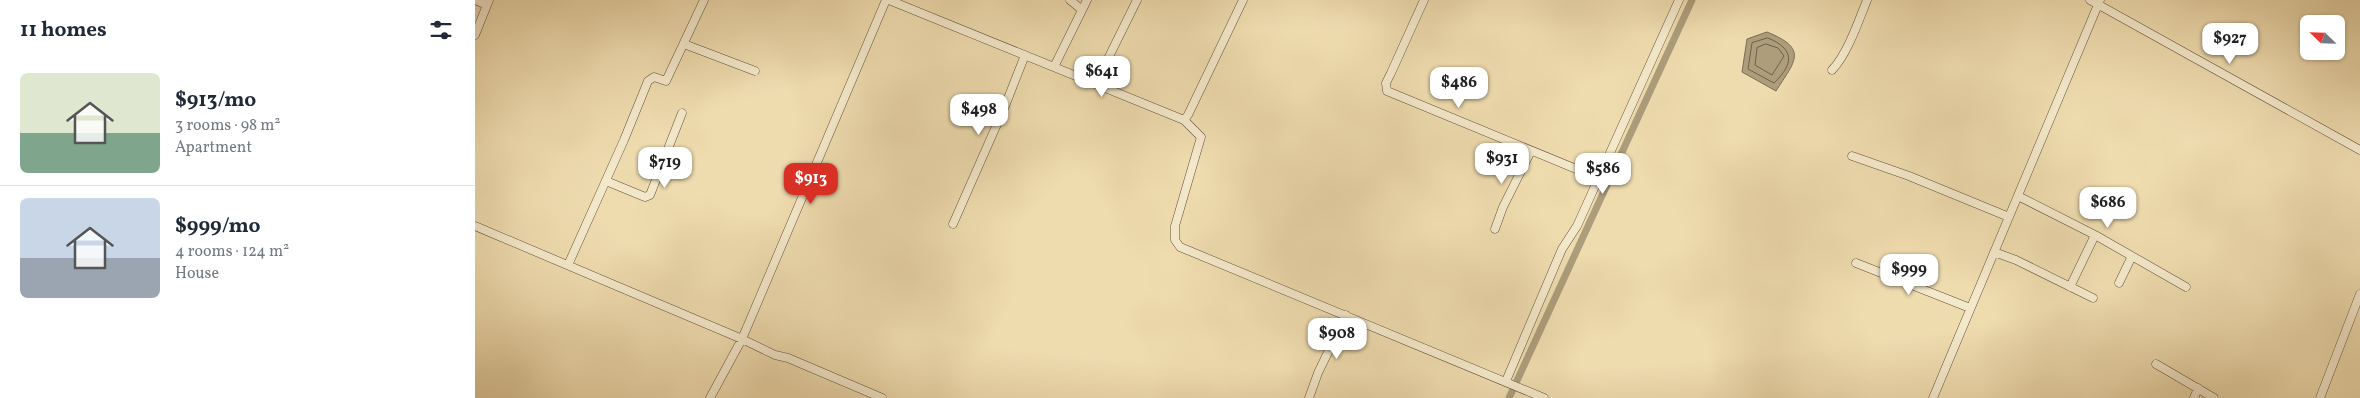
<!DOCTYPE html>
<meta charset="utf-8">
<style>
:root{--surface:#fff;--page:#f2f2f3;--text:#1f2937;--muted:#747a83;--line:#e0e1e3;--accent:#d93025}
body{margin:0;font-family:Vollkorn,serif;background:var(--page);color:var(--text);height:100vh;display:flex;flex-direction:column;font-size:19px;white-space:nowrap}
*{box-sizing:border-box;margin:0}
p{font-size:16px;color:var(--muted)}
.icon{flex:none;width:28px;height:28px;fill:none;stroke:currentColor;stroke-width:2;stroke-linecap:round;stroke-linejoin:round}
.map{position:relative;flex:1;overflow:hidden}
.sheet{display:flex;flex-direction:column;background:var(--surface);width:475px}
.sheet>*{flex:none}
.needle{width:32px;rotate:293deg}
.buttons{position:absolute;left:1825px;top:15px;display:grid;gap:10px}
.buttons a{display:grid;place-items:center;width:45px;height:45px;border-radius:8px;background:var(--surface);box-shadow:0 1px 4px #0004;font-size:25px}
.price{position:absolute;translate:-50% -42px;padding:0 11px;border-radius:10px;background:#fff;color:#222;font-size:16px;line-height:32px;filter:drop-shadow(0 1px 2px #0008)}
.price::after{content:'';position:absolute;left:50%;top:30px;width:15px;height:11px;margin-left:-8px;background:inherit;clip-path:polygon(0 0,100% 0,50% 100%)}
.price.active{background:var(--accent);color:#fff}
ul{padding:0;list-style:none}
li{display:flex;align-items:center;gap:15px;height:125px;padding:0 20px}
li+li{border-top:1px solid var(--line)}
li span{display:grid;place-items:center;flex:none;width:140px;height:100px;border-radius:8px;color:#555}
li>.icon{margin-inline-start:auto}
span .icon{width:60px;height:60px;fill:#fffc;stroke-width:1}
li b{font-size:21px}
h2{display:flex;justify-content:space-between;align-items:center;height:60px;padding:0 20px;font-size:21px}
main{display:flex;flex:1;min-height:0}
.map>svg:first-child{display:block}
.water{fill:#ad9d7b;stroke:#7b6d53}
.lines{fill:none;stroke-linecap:round;stroke-linejoin:round}
.shore{stroke:#6e6149;stroke-width:1}
.canal{stroke:#ad9d7b;stroke-width:7}
.minor-casing{stroke:#60523d;stroke-width:9}
.minor{stroke:#f4e8ca;stroke-width:8}
</style>
<main>
<section class="sheet">
<h2>11 homes<svg class="icon" aria-label="filters" viewBox="0 0 24 24"><path d="M4 7h16M4 17h16"/><circle cx="9" cy="7" r="2"/><circle cx="15" cy="17" r="2"/></svg></h2>
<ul>
<li><span style="background:linear-gradient(#dfe7d0 60%,#7fa58c 0)"><svg class="icon" aria-label="home" viewBox="0 0 24 24"><path d="M3 11l9-7 9 7M6 9v11h12V9"/></svg></span><div><b>$913/mo</b><p>3 rooms · 98 m²</p><p>Apartment</p></div></li>
<li><span style="background:linear-gradient(#c9d6e8 60%,#9aa5b1 0)"><svg class="icon" aria-label="home" viewBox="0 0 24 24"><path d="M3 11l9-7 9 7M6 9v11h12V9"/></svg></span><div><b>$999/mo</b><p>4 rooms · 124 m²</p><p>House</p></div></li>
</ul>
</section>
<div class="map">
<svg width="1885" height="398" viewBox="0 0 1885 398">
<rect width="100%" height="100%" fill="#eedbae"/>
<filter id="stains"><feTurbulence type="fractalNoise" baseFrequency=".004" numOctaves="4"/><feColorMatrix values="0 0 0 0 .2 0 0 0 0 .09 0 0 0 0 .02 0 0 0 .5 -.17"/></filter>
<radialGradient id="worn" r=".72"><stop offset=".6" stop-color="#630" stop-opacity="0"/><stop offset="1" stop-color="#630" stop-opacity=".3"/></radialGradient>
<path class="water" d="M1292,32C1334,49 1320,61 1301,91L1267,72L1272,39Z"/>
<g class="lines">
<path class="shore" d="M1293,38C1320,49 1319,64 1299,83L1273,69L1277,43Z
M1291,44L1303,48L1309,56L1297,75L1280,65L1282,48Z"/>
<path class="canal" d="M1034,398L1217,0"/>
<defs>
<path id="minor" d="M0,0L12,5
M414,0L709,120L713,115L768,0
M595,0L607,10
M949,0L916,73L911,83L912,91L1123,178
M1615,0L1885,150
M0,35L14,0
M209,44L280,71
M579,67L612,0
M1357,70C1372,55 1384,20 1392,0
M621,83L662,0
M709,120L726,137L700,226V240L705,247L1069,398
M1377,156L1434,176L1534,217
M131,181L170,197L175,195L207,113
M1543,196L1620,235L1711,287
M478,224L530,106L550,55
M0,226L267,339L300,355L313,358L407,398
M1020,229L1028,207L1056,151
M1519,252L1541,260L1618,298
M1381,263L1495,308
M93,265L149,140L173,81L179,77L191,81L229,0
M1644,283L1657,256
M1595,287L1620,235
M1681,364L1739,398
M1031,381L1087,249L1102,226L1204,0
M235,398L267,339L411,0
M834,398L843,373L871,315
M1458,398L1625,0
M1719,398L1723,388
M1845,398L1885,294"/>
</defs>
<use href="#minor" class="minor-casing"/>
<use href="#minor" class="minor"/>
</g>
<rect width="100%" height="100%" filter="url(#stains)"/>
<rect width="100%" height="100%" fill="url(#worn)"/>
</svg>
<div class="buttons">
<a><svg class="needle" viewBox="-14 -14 28 28"><path d="M0-13l5 13h-10z" fill="#e53935"/><path d="M0 13l5-13h-10z" fill="#747a83"/></svg></a>
</div>
<b class="price" style="left:1755px;top:65px">$927</b>
<b class="price" style="left:627px;top:98px">$641</b>
<b class="price" style="left:984px;top:109px">$486</b>
<b class="price" style="left:504px;top:136px">$498</b>
<b class="price" style="left:1027px;top:185px">$931</b>
<b class="price" style="left:190px;top:189px">$719</b>
<b class="price" style="left:1128px;top:195px">$586</b>
<b class="price active" style="left:336px;top:205px">$913</b>
<b class="price" style="left:1633px;top:229px">$686</b>
<b class="price" style="left:1434px;top:296px">$999</b>
<b class="price" style="left:862px;top:360px">$908</b>
</div>
</main>
